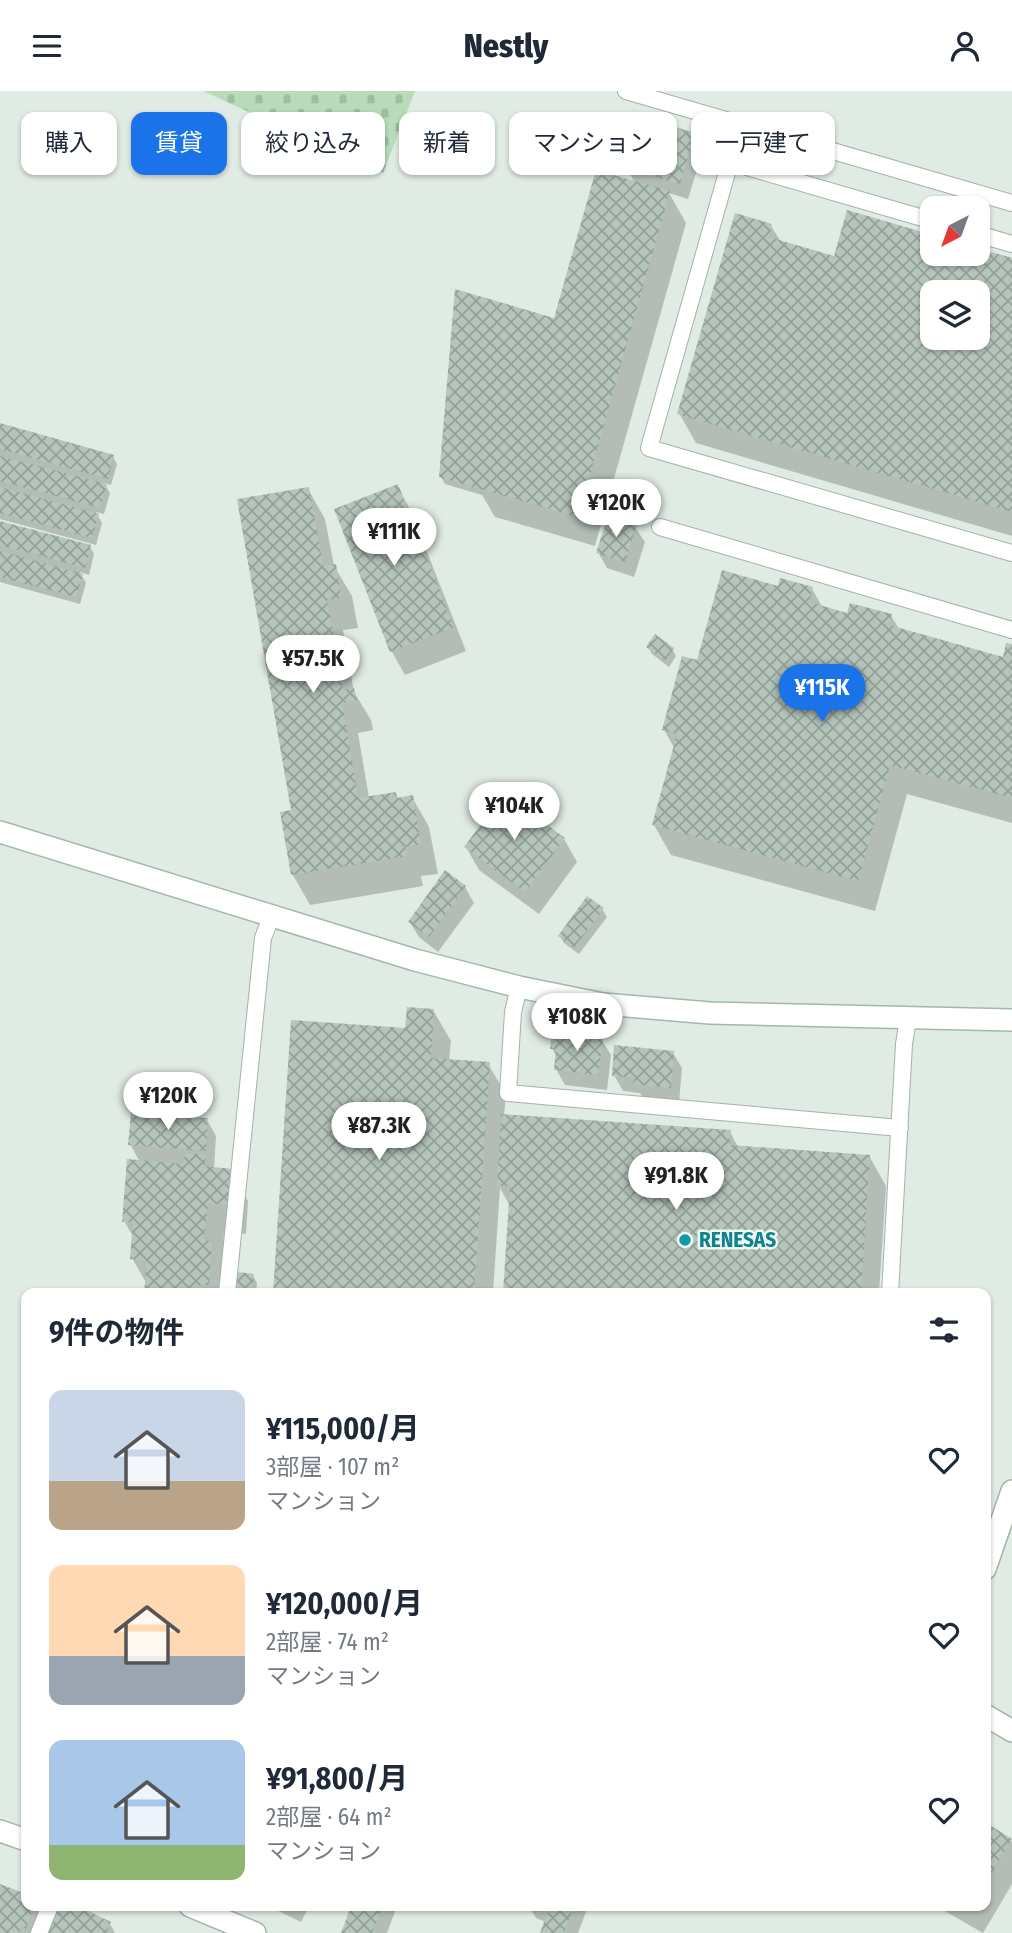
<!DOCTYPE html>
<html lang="ja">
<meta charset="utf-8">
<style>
:root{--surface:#fff;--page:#f6f6f7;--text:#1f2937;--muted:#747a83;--accent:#1a73e8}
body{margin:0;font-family:"Fira Sans Condensed","Noto Sans JP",sans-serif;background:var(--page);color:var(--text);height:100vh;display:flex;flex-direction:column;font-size:26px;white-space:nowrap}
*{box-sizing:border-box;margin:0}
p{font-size:23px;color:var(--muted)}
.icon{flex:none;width:38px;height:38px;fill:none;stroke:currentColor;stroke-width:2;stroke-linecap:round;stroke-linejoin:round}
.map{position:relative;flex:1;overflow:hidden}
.drawer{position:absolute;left:21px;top:1197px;width:970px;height:623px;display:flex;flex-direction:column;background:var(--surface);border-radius:14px;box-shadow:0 2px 5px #0004}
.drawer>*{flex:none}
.guide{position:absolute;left:21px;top:21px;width:971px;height:63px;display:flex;gap:14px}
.needle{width:46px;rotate:221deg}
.controls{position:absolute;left:920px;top:105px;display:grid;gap:14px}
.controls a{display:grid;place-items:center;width:70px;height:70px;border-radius:14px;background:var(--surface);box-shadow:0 2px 5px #0004;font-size:35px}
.price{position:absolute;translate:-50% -60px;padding:0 16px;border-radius:24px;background:#fff;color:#222;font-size:23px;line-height:46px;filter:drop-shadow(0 2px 4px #0008)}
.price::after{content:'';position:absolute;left:50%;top:42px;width:21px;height:16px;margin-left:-10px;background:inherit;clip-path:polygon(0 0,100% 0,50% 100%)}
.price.on{background:var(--accent);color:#fff}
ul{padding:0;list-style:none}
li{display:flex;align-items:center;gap:21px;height:175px;padding:0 28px}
li span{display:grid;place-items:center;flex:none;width:196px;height:140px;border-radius:14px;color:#555}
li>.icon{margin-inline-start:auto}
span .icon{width:84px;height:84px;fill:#fffc;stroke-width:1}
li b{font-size:30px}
h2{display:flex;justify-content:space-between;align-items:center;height:84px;padding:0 28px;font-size:30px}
.tag{padding:0 24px;border-radius:14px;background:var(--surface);box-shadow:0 2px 5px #0004;font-size:24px;line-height:63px}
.tag.on{background:var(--accent);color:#fff}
header{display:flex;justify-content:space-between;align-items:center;height:91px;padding:0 28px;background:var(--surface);font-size:32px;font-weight:800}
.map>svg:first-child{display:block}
.cemetery{fill:url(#cemetery-stones)}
.shadow{fill:#0003;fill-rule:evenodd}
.building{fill:url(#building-cross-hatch);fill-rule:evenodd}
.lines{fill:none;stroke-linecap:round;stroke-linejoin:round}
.lane-casing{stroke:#a3b3a9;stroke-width:18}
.street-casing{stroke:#a3b3a9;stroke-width:24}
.secondary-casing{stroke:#a1b9ab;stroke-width:24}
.lane{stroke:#fff;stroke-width:16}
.street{stroke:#fff;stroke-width:21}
.secondary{stroke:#fff;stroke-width:21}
.culture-dot{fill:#0f9aa8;stroke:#f0f7f2;stroke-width:2.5}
.labels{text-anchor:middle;stroke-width:5;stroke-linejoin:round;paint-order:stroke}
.culture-label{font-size:21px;font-weight:bold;fill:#0d838f;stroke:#f0f7f2;text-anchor:start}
</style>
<header><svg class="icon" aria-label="menu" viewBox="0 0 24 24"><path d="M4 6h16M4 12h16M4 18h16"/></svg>Nestly<svg class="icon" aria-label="person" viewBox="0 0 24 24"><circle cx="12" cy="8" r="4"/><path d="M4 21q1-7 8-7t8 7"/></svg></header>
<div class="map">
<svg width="1012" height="1842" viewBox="0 0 1012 1842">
<defs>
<pattern id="cemetery-stones" width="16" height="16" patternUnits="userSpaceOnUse" patternTransform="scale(1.75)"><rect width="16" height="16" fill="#b8dcb9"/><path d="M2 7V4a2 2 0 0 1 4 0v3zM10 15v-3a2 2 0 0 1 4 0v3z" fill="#9ebe9f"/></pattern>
<pattern id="building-cross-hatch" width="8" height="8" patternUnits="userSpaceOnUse" patternTransform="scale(1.75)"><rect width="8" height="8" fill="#b5c5bb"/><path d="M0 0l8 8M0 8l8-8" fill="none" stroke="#93a198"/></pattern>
</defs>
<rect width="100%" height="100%" fill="#e0ebe3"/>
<path class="cemetery" d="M203,0H415L383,82Z"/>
<path class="shadow" d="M694,44L703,59L688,108L669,102L686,132L595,455L495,426L482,404L445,393L441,386L555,229L635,92L626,76Z
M771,135L781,151L835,167L978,163L1012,169V445L696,352L679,322ZM933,201H978V247H933Z
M0,334L113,366L117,373L111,394L104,392L110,402L104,423L96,421L102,432L96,454L0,428Z
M397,395L410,418L466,560L405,584L392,561L336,419Z
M308,398L325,428L334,475L352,505L358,537L343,539L354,601L371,629L373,639L358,642L369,707L395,702L399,709L412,706L429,736L438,783L421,785L423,795L310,814L293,784L282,722L293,720Z
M0,431L90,456L94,463L89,484L80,481L86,492L80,513L0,491Z
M635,436L645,451L634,486L607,477L598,461Z
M779,497L812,498L823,517L849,524L891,525L900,539L1004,568L1012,555V732L907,703L875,820L671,764L654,734L675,658L664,639L699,572Z
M648,556L672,558L676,565L669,576L652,563Z
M564,748L577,771L539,823L479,779L466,756Z
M465,796L474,812L438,861L419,846L410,831Z
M602,818L607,826L579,863L564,852L560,845Z
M433,919L451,950L449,970L488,973L506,1003L504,1025L730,1041L738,1056L869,1065L886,1095L879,1202H505L510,1115L500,1097L493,1202H275L293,930L407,939Z
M602,949L611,964L607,999L565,994L556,978L557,967L552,957Z
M673,962L682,977L679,1012L644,1009L640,1002L623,1000L614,984Z
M207,1029L216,1045L214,1078L231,1079L248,1110L246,1143L224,1141L222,1170L228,1182L227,1202H146L147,1193L132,1167L134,1147L124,1130L140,1071L130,1053Z
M239,1183L253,1185L257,1192L256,1202H237Z
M985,1733L1012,1751V1793L983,1842L936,1815H985Z
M0,1795L26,1804V1815H40L45,1824L39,1842H0Z
M61,1815H74L110,1833L115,1842H47Z
M268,1815H309L301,1831Z
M346,1815H397L387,1842H342L350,1822Z
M529,1815H582L586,1821L578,1842H542L546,1831L536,1827Z"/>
<path class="building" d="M640,25L695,42L680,93L624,77Z
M596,79L670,100L578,426L439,386L455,198L554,227Z
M847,119L933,144V163H978V157L1012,167V421L677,323L735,122L772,133L769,146L834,165ZM933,201H978V247H933Z
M0,332L114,364L108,388L0,358Z
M0,365L107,393L100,417L0,390Z
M398,393L454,536L390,561L334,418Z
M0,396L99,423L92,447L0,422Z
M309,396L323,475L336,473L341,507L327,509L343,599L354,597L357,609L342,612L358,707L396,701L397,707L413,704L421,753L405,756L407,765L291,784L280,721L291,719L237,408Z
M608,425L637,434L625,471L596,462Z
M0,430L91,454L85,477L0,454Z
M0,460L83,483L76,506L0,486Z
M722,479L778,495L780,487L813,496L809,511L847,522L850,512L892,523L889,534L1003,566L1006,552L1012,553V707L890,674L858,790L652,734L677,643L662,639L682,565L697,569Z
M655,543L674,557L665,570L646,556Z
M504,702L565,747L525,801L464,756Z
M445,779L466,795L429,846L408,831Z
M587,805L604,817L574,857L558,845Z
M407,916L434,918L431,967L490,971L474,1201L273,1202L291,929L405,937Z
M552,941L603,947L598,984L554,979L556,958H550Z
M614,954L674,960L671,997L633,993L634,987L612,985Z
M131,1021L208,1027L206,1060L128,1054Z
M501,1023L731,1039L729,1054L870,1064L861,1202H503L510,1095H497Z
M185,1062L206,1064L205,1075L232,1078L229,1114L208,1112L204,1149L212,1150L209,1194H199L198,1202H144L147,1170L130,1168L133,1131H122L127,1068L184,1073Z
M237,1181L254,1183L252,1202H235Z
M985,1731L1012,1748L985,1793Z
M0,1793L26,1803V1815H34L26,1838L21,1836L19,1842H0Z
M59,1815H78L111,1831L106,1842H45Z
M351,1815H383L372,1842H341Z
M535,1815H574L564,1842H540L548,1820Z"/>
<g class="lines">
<defs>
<path id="lane" d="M626,0L1012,112
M933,130L730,71L649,357L1012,462
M978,143L1012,153
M660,436L1012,539
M519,896L513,921L508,1002L900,1037
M227,1202L263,847L272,824
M890,1202L904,953L908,928
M39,1842L50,1815"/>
<path id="street" d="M985,1478L1012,1400
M985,1624L1012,1640
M0,1740L26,1749
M190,1815L255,1842"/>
<path id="secondary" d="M0,741L415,869L519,896L603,913L710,922L1012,929"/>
</defs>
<use href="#lane" class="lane-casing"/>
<use href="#street" class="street-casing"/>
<use href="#secondary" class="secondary-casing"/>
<use href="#lane" class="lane"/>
<use href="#street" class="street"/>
<use href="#secondary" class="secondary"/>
</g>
<circle class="culture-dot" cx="685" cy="1149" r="7"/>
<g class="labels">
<g class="culture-label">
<text x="699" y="1156">RENESAS</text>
</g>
</g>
</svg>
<div class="controls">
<a><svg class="needle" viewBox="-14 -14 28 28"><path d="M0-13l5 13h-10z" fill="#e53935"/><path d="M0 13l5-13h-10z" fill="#747a83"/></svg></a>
<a><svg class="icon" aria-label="layers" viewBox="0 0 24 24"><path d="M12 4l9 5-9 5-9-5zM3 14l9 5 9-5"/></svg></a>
</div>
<b class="price" style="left:616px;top:448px">¥120K</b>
<b class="price" style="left:394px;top:477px">¥111K</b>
<b class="price" style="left:313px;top:604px">¥57.5K</b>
<b class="price on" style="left:822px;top:633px">¥115K</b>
<b class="price" style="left:514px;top:751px">¥104K</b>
<b class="price" style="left:577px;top:962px">¥108K</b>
<b class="price" style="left:168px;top:1041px">¥120K</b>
<b class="price" style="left:379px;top:1071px">¥87.3K</b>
<b class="price" style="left:676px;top:1121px">¥91.8K</b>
<div class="guide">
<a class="tag">購入</a>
<a class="tag on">賃貸</a>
<a class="tag">絞り込み</a>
<a class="tag">新着</a>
<a class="tag">マンション</a>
<a class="tag">一戸建て</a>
</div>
<section class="drawer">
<h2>9件の物件<svg class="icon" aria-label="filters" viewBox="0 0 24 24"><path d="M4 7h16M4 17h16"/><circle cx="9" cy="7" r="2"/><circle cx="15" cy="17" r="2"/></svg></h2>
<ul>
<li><span style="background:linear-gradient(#c9d6e8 65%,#b9a48a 0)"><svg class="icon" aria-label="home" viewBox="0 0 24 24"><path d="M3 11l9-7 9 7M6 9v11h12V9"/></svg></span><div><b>¥115,000/月</b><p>3部屋 · 107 m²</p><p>マンション</p></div><svg class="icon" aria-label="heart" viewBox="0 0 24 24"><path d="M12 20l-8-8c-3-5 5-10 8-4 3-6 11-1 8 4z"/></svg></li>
<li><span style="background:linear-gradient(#ffd9b3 65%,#9aa5b1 0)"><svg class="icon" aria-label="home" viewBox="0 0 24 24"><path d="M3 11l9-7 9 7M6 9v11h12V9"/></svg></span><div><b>¥120,000/月</b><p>2部屋 · 74 m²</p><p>マンション</p></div><svg class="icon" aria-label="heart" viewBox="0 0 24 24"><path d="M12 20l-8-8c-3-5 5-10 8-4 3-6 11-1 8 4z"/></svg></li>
<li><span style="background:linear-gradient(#a9c7e8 75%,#8fb573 0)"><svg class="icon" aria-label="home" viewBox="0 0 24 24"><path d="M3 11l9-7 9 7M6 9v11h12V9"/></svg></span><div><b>¥91,800/月</b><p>2部屋 · 64 m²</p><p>マンション</p></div><svg class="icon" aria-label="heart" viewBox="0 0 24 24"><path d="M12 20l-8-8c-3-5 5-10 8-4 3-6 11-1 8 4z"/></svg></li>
</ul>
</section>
</div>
